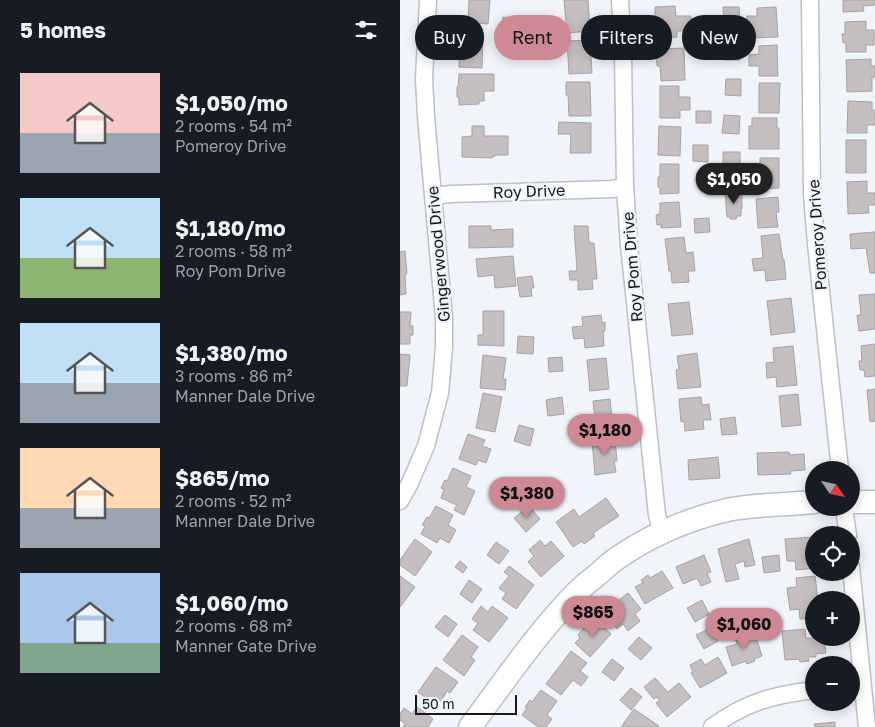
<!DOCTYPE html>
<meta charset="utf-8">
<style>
:root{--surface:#171b24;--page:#242831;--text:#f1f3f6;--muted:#9ea1a6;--accent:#ce8994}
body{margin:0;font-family:"Golos Text",sans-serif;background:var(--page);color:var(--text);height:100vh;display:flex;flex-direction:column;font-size:19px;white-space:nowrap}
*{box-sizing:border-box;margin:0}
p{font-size:16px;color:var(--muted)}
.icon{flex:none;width:28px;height:28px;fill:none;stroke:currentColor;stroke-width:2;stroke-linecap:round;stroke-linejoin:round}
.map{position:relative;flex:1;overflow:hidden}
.details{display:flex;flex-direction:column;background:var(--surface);width:400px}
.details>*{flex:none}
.guide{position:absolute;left:15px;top:15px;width:385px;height:45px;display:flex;gap:10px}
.needle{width:32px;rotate:124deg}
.tools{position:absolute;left:405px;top:461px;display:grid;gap:10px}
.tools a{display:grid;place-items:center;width:55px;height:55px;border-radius:50%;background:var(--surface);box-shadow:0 2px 12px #0003;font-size:25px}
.scale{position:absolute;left:15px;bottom:12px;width:102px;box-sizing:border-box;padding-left:5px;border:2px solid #17181a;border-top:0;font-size:14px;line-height:18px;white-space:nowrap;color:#17181a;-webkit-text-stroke:4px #f1f4fa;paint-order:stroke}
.price{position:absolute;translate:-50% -42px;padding:0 11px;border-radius:18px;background:var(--accent);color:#111;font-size:16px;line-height:32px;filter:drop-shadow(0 1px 2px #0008)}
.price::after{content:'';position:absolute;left:50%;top:30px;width:15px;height:11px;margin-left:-8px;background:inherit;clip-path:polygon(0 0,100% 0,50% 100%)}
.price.on{background:#222;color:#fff}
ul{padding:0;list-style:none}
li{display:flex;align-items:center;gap:15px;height:125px;padding:0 20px}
li span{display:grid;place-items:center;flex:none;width:140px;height:100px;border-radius:0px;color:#555}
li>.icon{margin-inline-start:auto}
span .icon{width:60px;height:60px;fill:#fffc;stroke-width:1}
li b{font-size:21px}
h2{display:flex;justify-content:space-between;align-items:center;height:60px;padding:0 20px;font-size:21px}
.chip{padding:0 18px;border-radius:22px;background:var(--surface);box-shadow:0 2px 12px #0003;font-size:18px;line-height:45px}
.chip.on{background:var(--accent);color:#111}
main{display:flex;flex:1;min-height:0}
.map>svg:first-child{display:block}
.building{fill:#c5bfc1;stroke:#a7a1a3}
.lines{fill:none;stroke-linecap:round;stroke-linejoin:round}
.street-casing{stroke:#bcc0c5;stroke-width:19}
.secondary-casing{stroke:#bcc0c5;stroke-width:25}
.street{stroke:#fff;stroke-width:16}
.secondary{stroke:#fff;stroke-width:22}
.labels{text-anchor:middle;stroke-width:5;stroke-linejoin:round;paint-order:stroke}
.street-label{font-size:16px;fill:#17181a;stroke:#f1f4fa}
</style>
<main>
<section class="details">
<h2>5 homes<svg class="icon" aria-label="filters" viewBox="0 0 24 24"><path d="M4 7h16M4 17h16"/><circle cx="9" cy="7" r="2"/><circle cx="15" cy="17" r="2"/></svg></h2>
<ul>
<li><span style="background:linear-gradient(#f6c9c9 60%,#9aa5b1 0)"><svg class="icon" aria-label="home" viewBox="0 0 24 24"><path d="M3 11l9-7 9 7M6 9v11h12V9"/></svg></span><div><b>$1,050/mo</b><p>2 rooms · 54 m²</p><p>Pomeroy Drive</p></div></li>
<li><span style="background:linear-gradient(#bfe0f5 60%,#8fb573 0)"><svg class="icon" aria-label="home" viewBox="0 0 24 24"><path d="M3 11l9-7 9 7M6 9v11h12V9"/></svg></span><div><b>$1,180/mo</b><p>2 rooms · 58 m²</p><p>Roy Pom Drive</p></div></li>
<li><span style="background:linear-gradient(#bfe0f5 60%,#9aa5b1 0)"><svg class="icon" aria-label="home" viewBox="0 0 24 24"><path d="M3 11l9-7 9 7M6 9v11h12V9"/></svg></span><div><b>$1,380/mo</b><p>3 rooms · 86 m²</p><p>Manner Dale Drive</p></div></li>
<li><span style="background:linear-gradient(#ffd9b3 60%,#9aa5b1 0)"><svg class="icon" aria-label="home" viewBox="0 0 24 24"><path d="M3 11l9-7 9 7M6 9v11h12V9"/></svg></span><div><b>$865/mo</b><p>2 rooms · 52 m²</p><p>Manner Dale Drive</p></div></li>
<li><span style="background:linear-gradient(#a9c7e8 70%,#7fa58c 0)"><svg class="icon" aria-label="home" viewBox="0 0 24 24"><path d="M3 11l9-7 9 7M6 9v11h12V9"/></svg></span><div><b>$1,060/mo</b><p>2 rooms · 68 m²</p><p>Manner Gate Drive</p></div></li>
</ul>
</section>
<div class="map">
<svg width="475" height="727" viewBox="0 0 475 727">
<rect width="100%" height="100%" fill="#f1f4fa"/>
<path class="building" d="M69,0H90L88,24L68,22Z
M164,0H188L190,31L167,33Z
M443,0H475V5L463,6L464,11L443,12Z
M275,6L276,16H291L292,28H285V31H277V37L258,38L257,29H254L253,16H255V7Z
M323,7H339L340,23L324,24Z
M376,7L378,37L348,38L347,16H357V8Z
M103,17L120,19L119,34L101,32Z
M466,21V30H474V45H466V52H446V43H443L442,34H445V22Z
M293,28H307L308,43H293Z
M60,32L83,33L82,68L59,67Z
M190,40L192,73L169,74L167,41Z
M325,43H340V60H325Z
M377,45L378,76H359V66H349V55L359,54V46Z
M284,48L285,80L261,81L260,66H257L256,49Z
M471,59V66H475V77H472V91L447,92L446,60Z
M59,74H94V91H84V101H79V104L59,105V97H57V87H58Z
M326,79H341V96L325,95Z
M166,82H190L191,116H169L168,95H166Z
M359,83H380L379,113H359Z
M260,86H279V97H290V110H280V118H260Z
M448,101L472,102V110H475V125H467V133H447Z
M296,111H311V123H296Z
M324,115L340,116L339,134L322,133Z
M352,118H377V128H379V149H349V126H352Z
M159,122L191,123V153H170L171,134H158Z
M72,126H84V136H108V155H95V156L92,157V158L62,157V137L72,136Z
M259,126L281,127L280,156L258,155Z
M446,140H466V173H446Z
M293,145H308V162L293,161Z
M323,152H340V169H323Z
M360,158H379V188L360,189V178H350V167H360Z
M260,164H279V193L260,194V187H258V177H260Z
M467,181V193H475V205H468L469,213L448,214L447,182Z
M325,193H342V209H341V216H337L336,219H330V217H327Z
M378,197L379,212H376L378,227L358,228L356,199Z
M279,202L281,227L261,228V224L257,225L256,215L260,214V203Z
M309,218L310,232L295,233L294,219Z
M69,226H91V230L113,229V247L69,248Z
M174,226H188L189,243H194L197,279H192L193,289L178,290V280H170L169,271H177Z
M475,232V273H470L466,248L451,249L450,234Z
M379,234L383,260L384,259L386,279L366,281L365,270L354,271L352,259L363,258L361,236Z
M284,237L286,253L293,252L295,271H288L289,282L272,283L271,271H269L265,239Z
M5,251L7,274H5L6,294L0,295V252Z
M113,256L116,286L95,288L94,275L78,277L76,259Z
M132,276L134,288H131L132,296L120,297L117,278Z
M475,294V329L459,331L457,315H461L459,295Z
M391,298L395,332L371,335L367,301Z
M289,302L293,334L272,336L268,304Z
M83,311H104V346L78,345V335H83Z
M0,312H11L10,326H13V335H10V344H0Z
M201,315L202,323L205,322V331H203L204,346L185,348L184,338L174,339L172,327L183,326L182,317Z
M118,336L134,337L133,354L117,353Z
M475,344V376L465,377L464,370H460L459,361H462L461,346Z
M393,346L397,385L377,387L376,377L367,378L366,363L374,362L373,348Z
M297,353L301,387L278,389L276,370L279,369L277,356Z
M0,354L10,355L7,386H0Z
M83,355L106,358L103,379H106L105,390L80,388Z
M162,357L163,371L149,372L148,358Z
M206,358L209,389L190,391L187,360Z
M475,389V421L470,422L467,390Z
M83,393L102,397L95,432L76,428Z
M398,394L401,425L382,427L379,396Z
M162,397L164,414L148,416L146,400Z
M301,397L302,405L309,404L311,420H303L304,429L285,431L284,421L281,422L279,399Z
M210,399L213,429L196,431L193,401Z
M335,417L337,434L322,435L320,419Z
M119,425L134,429L130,446L114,441Z
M68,434L85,440L82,446L91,449L86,463L78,460L76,465L59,459Z
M215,438L217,461H214L216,472L195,475L192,441Z
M389,452L390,455L404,454L405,470L390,471L391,474L358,475L357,453Z
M318,457L320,478L289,480L288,460Z
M53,468L71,476L66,487L75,491L64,515L54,510L57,505L41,498L44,489L41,488L45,480L47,481Z
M206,498L219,516L193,533L195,536L184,544L182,541L173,547L156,522L174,509L179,517Z
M36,506L53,515L48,525L56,530L49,543L40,538L37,543L21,534L25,526L22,525L27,517L29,518Z
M129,506L140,519L126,532L114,518Z
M413,537L414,568L396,570L395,561H387L385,539Z
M15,539L32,552L15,576L0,565V560Z
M349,539L355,565L345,567L344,561L335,564L339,579L326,582L318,549Z
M140,540L145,546L151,541L164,556L141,577L128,562L134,556L129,550Z
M96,542L109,551L99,564L87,555Z
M304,555L311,572L307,573L311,582L301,586L297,578L283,584L276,567Z
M379,555L380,571L364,573L362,557Z
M60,561L67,567L63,573L55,567Z
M109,566L134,585L116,609L102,599L106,593L99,588L109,576L104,572Z
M262,571L273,588L245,604L235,587L243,583L241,580L248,575L250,578Z
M0,576L15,587L0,607Z
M415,576L418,600H414V618L400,619L399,609L390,610L387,588L397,587L396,578Z
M69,580L82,589L72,603L60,594Z
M228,593L241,609L235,614L240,621L228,631L223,624L217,629L204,611Z
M302,600L309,614L295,622L287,608Z
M81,606L88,612L92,606L108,618L89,642L73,630L78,623L72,619Z
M45,615L57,624L48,637L35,627Z
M196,620L211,634L190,657L175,643L180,638L178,635L184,628L186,631Z
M310,628L318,641L304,649L296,635Z
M405,629L406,638H424L426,653L416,654V657H408L409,661L400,662L399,659L385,660L382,631Z
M346,631L349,640L356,637L362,656L354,659L355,661L347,664L346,661L332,666L326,647L337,644L334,635Z
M62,635L78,647L71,657L75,660L64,676L43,660Z
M239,637L252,648L241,660L228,649Z
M171,651L187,663L180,671L188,677L181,686L173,680L161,695L146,684Z
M318,657L327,673L300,688L291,673L293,672L290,665L301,659L305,665Z
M212,659L224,668L214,681L202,672Z
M36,667L58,682L50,693L47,691L41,701L38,699L34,704L18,692Z
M255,678L268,692L279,683L291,697L267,717L256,703L260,700L256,697L254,699L244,687Z
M231,688L242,697L231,710L220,700Z
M141,690L157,701L147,715L152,719L146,727H138L122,715L127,708L125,707L130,700L132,702Z
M17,707L33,719L28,727H3L5,724L0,720V714L4,708L12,714Z
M234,709L259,726L258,727H221Z
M435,722V727H415L414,724Z"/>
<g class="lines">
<defs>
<path id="street" d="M220,0L223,55L225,187L229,245L257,515L262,533
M410,0L412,194L416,244L440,470
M33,196L51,194L212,189L225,187
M0,501L9,485L26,446L40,393L44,347V318L26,117L24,79L28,0
M444,508L448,535
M451,567L467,727
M312,727C346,702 373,695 414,690"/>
<path id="secondary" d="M451,502H475
M70,727C104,682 136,634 176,593C182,587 189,581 196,576C203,570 209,564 216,559C249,536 288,519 327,510C356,504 385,505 414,502"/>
</defs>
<use href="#street" class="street-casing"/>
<use href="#secondary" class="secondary-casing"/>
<use href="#street" class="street"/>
<use href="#secondary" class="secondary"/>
</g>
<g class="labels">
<g class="street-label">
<text transform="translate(129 191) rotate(-2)" y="6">Roy Drive</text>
<text transform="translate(417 235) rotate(-94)" y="6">Pomeroy Drive</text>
<text transform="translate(38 254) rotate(-95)" y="6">Gingerwood Drive</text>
<text transform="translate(232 267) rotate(-95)" y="6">Roy Pom Drive</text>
</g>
</g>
</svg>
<div class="tools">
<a><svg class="needle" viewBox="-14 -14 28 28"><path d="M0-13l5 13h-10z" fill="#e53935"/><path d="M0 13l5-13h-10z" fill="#9ea1a6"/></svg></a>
<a><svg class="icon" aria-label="locate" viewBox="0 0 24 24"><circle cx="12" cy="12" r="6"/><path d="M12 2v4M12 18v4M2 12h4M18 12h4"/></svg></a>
<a>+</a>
<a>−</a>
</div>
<div class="scale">50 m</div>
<b class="price on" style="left:334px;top:205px">$1,050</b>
<b class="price" style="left:205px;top:456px">$1,180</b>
<b class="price" style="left:127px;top:519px">$1,380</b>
<b class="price" style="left:193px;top:638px">$865</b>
<b class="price" style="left:344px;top:650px">$1,060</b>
<div class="guide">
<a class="chip">Buy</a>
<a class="chip on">Rent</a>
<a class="chip">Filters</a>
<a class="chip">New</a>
</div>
</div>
</main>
